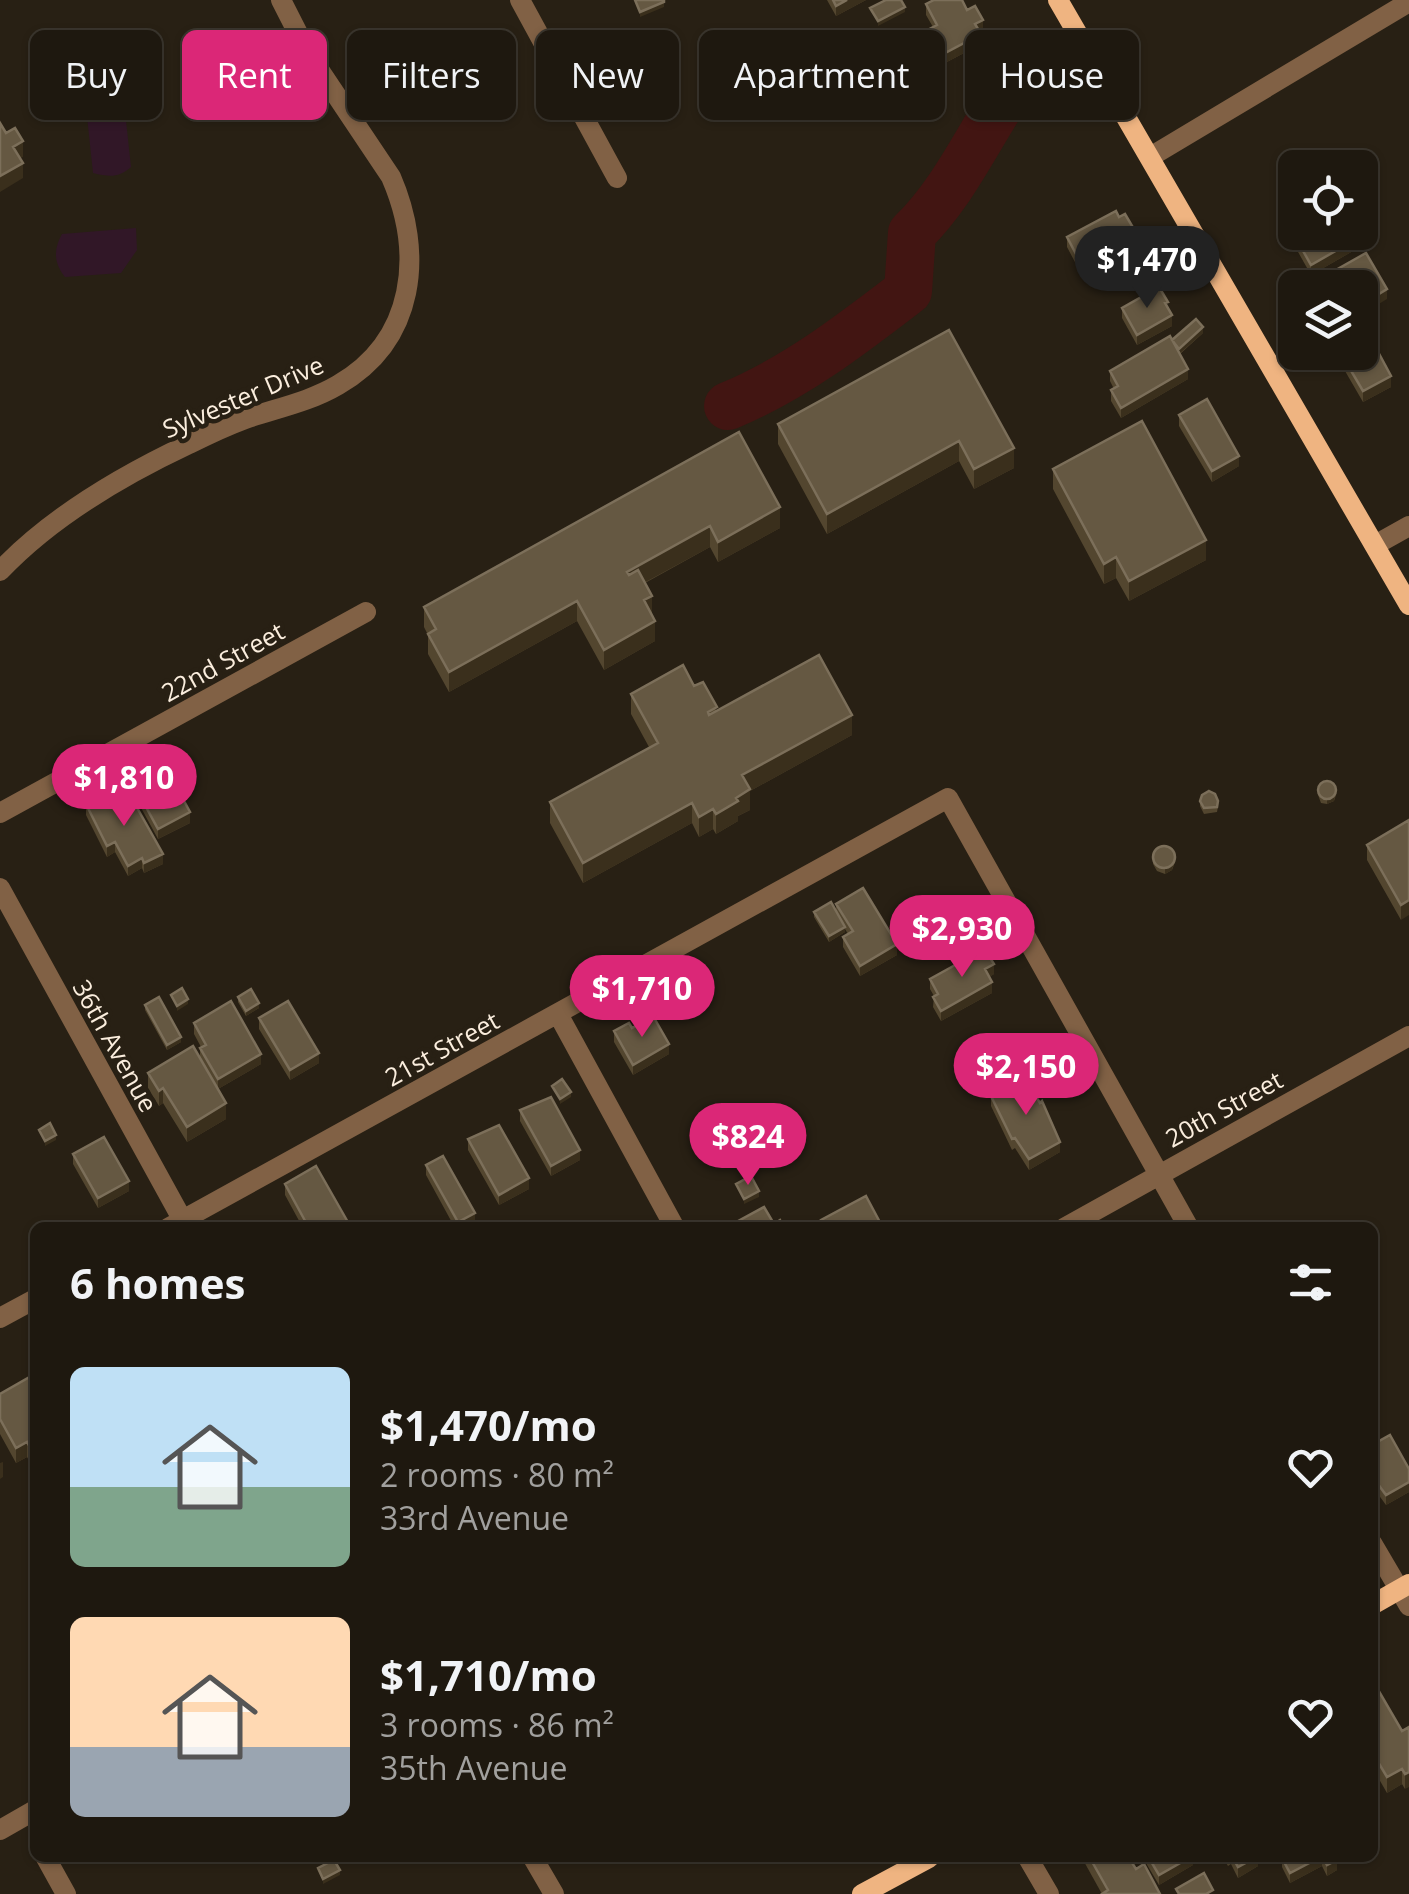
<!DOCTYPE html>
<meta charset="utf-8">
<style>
:root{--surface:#1e180f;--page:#262118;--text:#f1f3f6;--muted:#a1a09e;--line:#3c372f;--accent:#db2777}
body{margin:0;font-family:"Open Sans",sans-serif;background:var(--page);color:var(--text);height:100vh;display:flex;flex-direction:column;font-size:38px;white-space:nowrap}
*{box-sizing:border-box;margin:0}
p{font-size:32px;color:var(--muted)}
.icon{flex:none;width:55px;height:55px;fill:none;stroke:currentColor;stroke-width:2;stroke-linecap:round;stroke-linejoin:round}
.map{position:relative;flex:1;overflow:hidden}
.sheet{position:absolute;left:30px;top:1222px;width:1348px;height:640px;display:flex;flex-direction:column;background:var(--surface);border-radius:15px;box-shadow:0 2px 8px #0004,0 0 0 2px var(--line)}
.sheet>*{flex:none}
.top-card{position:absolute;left:30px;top:30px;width:1350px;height:90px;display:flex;gap:20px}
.controls{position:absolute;left:1278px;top:150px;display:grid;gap:20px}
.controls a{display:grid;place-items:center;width:100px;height:100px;border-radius:15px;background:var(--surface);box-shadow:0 2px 8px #0004,0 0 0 2px var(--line);font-size:50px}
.price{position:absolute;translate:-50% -85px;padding:0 22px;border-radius:35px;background:var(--accent);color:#fff;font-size:32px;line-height:65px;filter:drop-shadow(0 2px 5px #0008)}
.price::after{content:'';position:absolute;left:50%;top:60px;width:30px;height:22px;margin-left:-15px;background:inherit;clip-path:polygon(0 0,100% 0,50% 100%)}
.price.current{background:#222;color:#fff}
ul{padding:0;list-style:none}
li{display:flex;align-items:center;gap:30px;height:250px;padding:0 40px}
li span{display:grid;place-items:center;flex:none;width:280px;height:200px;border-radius:15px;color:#555}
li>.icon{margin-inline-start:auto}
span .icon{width:120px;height:120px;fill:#fffc;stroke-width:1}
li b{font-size:42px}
h2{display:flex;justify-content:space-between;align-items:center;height:120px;padding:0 40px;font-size:42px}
.pill{padding:0 35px;border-radius:15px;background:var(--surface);box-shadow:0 2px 8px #0004,0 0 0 2px var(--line);font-size:35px;line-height:90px}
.pill.current{background:var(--accent);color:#fff}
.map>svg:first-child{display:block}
.green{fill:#311727}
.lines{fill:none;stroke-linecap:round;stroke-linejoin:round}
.river{stroke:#421512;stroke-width:48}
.street{stroke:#816145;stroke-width:20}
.secondary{stroke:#efb481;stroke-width:20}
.wall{fill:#53462f}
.shaded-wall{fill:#3a2f1c}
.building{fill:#655842;stroke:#7c6f5a;stroke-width:2.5}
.labels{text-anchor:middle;stroke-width:9;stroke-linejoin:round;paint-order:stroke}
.street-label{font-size:25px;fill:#fbeede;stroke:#282014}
</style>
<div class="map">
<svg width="1409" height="1894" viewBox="0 0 1409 1894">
<rect width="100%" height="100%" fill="#282014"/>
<path class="green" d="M109,89L124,102L131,167C119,178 109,177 93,173L86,107L95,90Z
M136,228L137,250L121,273L65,277C54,263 53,250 62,234Z"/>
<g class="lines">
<path class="river" d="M728,406C794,379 852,334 908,291L912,233C966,180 989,107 1039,52"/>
<path class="street" d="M520,0L617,178
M1150,157L1409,2
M1375,545L1409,526
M0,571C52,516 121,476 189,444C207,435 226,426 245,419C277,408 309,402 338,385C416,340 424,253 391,177L308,53L281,0
M0,813L366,612
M0,888L187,1228
M558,1014L675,1228
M168,1228L948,798L1189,1228
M1064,1228L1409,1036
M0,1318L35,1299
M1372,1543L1409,1606
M0,1830L35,1810
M46,1858L66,1894
M533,1858L554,1894
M1028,1858L1049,1894"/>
<path class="secondary" d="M1058,0L1409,605
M1372,1605L1409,1584
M862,1894L929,1858"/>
</g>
<path class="wall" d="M827,0H866L836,16Z
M926,4L967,10L983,30L980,32L981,44L928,72L914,47V37L933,27L926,15Z
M1353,232V251L1311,275L1293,243V233Z
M1067,237L1135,241L1131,243V250L1091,275L1084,261L1076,264L1067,247Z
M1122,308H1168L1172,326L1137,345L1122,318Z
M949,330L1014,468L974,489L959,461L827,534L778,444V424Z
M1203,333L1180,354L1188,379L1121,418L1111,401V390L1114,389L1110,381V371L1172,340Z
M1334,352H1360L1391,387L1363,402Z
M1179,415L1239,466L1212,482L1179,426Z
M739,432L780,528L718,562L710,547L645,583L652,615L655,641L604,670L577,621L449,692L428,654V635L424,627V607Z
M1053,469L1206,560L1129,601L1116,578L1104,584L1053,489Z
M694,686L717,711L852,735L750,791V810L738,816V821L716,834L713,829L699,837L692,823L583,883L550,823V802L649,747L631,714V694Z
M133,783L190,823L158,839L133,793Z
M1318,790L1336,795L1334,801L1327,804L1321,803L1318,795Z
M1200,801L1218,806L1217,812L1204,814L1200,806Z
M86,804L163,864L144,873L142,868L128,876L115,852L107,857L86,815Z
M1409,820L1401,920L1367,860V845Z
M1153,858L1175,862L1172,870L1165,874L1157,871L1153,864Z
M836,904L897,955L860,976L843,947V937L848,934L845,929V932L829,942L814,917V912L836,911Z
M994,974L989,977L992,993L941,1021L933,1007L934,996L930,989V979Z
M238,997L259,1008L246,1016L238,1002Z
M145,1005L181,1042L167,1050L145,1010Z
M259,1018L319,1063L290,1080L259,1029Z
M194,1023L261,1064L218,1089L226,1119L187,1142L163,1103L159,1106L148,1088V1073L200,1058V1048L201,1047L194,1034Z
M632,1028L669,1054L633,1075L614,1042V1031Z
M991,1096L1060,1152L1029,1170L1015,1148L1012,1150L991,1106Z
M520,1110L580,1160L551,1176L520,1121Z
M468,1139L529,1189L499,1205L468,1150Z
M73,1154L129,1191L98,1208L73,1164Z
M426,1165L475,1223L467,1228H455L426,1175Z
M285,1184L349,1228H303L285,1195Z
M35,1374V1471L27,1457L16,1463L0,1434V1394Z
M1372,1445L1409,1469V1492L1386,1505L1372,1486Z
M1372,1690L1402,1731L1409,1727L1405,1789L1402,1784L1387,1793L1372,1767Z
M1082,1858H1129L1136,1869L1102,1894Z
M1143,1858H1193V1865L1159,1885Z
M1223,1858H1258V1866L1238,1878L1231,1864L1228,1866Z
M1282,1858H1336L1337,1870L1327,1876L1322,1866L1290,1883L1282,1867Z"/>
<path class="shaded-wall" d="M847,0H866L836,16V6Z
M664,2V7L640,17V12Z
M905,7V12L878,26V21Z
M983,20V30L975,34V24Z
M981,34V44L928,72V62Z
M23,141V157L13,162V147Z
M23,163V178L0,192V176Z
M1135,231V241L1131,243V250L1091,275V264L1128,234Z
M1353,241V251L1311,275V265Z
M1084,251V261L1076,264V254Z
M1387,289V299L1369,310V300Z
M1365,294V304L1360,307V297Z
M1172,315V326L1137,345V335Z
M1203,327V333L1179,354V349Z
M1188,369V379L1121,418V408Z
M1391,376V387L1363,402V391Z
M959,441V461L827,534V514Z
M1014,448V468L974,489V469Z
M1239,456V466L1212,482V471Z
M780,507V528L718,562V542Z
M710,526V547L627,592V572Z
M1206,540V560L1129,601V581Z
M1116,557V578L1104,584V564Z
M652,596V616L644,600Z
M577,601V621L449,692V672Z
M655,621V641L604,670V650Z
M852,715V735L750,791V810L738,816V821L716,834V814L736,798L742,775Z
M1336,790L1334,801L1327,804V799Z
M692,803V823L583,883V863Z
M713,809V829L699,837V817Z
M190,812V823L158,839V829Z
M115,842V852L107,857V846Z
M163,854V864L144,873V863Z
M1175,857L1172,870L1165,874V869Z
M142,858V868L128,876V866Z
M1409,900V915L1401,920V905Z
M845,927V932L829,942V936Z
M897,944V955L860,976V966Z
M994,964V974L985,980V969Z
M992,982V993L941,1021V1011Z
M188,999V1004L177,1011V1006Z
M259,1003V1008L246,1016V1011Z
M181,1037V1042L167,1050V1045Z
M669,1044V1054L633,1075V1065Z
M319,1053V1063L290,1080V1070Z
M261,1054V1064L218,1089V1079Z
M163,1088V1103L159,1106V1091Z
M571,1092V1097L560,1104V1099Z
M226,1103V1119L187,1142V1127Z
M56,1135V1140L45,1146V1141Z
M1060,1142V1152L1029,1170V1159Z
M580,1150V1160L551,1176V1166Z
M529,1178V1189L499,1205V1195Z
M129,1181V1191L98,1208V1198Z
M759,1191V1197L744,1204V1199Z
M475,1213V1223L467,1228H458V1222Z
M27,1442V1457L16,1463V1448Z
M3,1462V1477L0,1479V1463Z
M1409,1482V1492L1386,1505V1495Z
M1402,1769V1784L1387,1793V1777Z
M1409,1772V1787L1405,1789V1774Z
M1189,1858H1193V1865L1159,1885V1875Z
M1255,1858H1258V1866L1238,1878V1867Z
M1319,1858H1322V1866L1290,1883V1873Z
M1337,1860V1870L1327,1876V1865Z
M340,1870V1875L323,1884V1879Z"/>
<path class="building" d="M635,0H664V2L640,12Z
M833,0H847L836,6Z
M886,0H901L905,7L878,21L870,8Z
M934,0H962L967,10L975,6L983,20L975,24L981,34L928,62L914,37L937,25L926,4Z
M0,123L6,133L15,128L23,141L13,147L23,163L0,176Z
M1116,211L1119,217L1125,214L1135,231L1128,234L1131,240L1091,264L1084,251L1076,254L1067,237Z
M1295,232H1348L1353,241L1311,265L1293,233Z
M1366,253L1387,289L1369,300L1365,294L1360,297V288H1304Z
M1159,287L1168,302L1165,303L1172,315L1137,335L1122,308Z
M1196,319L1203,327L1179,349L1172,340Z
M1362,322L1391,376L1363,391L1340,352H1360V323Z
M949,330L1014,448L974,469L959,441L827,514L778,424Z
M1170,336L1188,369L1121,408L1111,390L1118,386L1110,371Z
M1207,399L1239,456L1212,471L1179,415Z
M1142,421L1206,540L1129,581L1116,557L1104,564L1053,469Z
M739,432L780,507L718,542L710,526L627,572L629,575L638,570L652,596L644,600L655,621L604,650L577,601L449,672L428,634L436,629L424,607Z
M819,655L852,715L742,775L750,789L736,798L738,801L716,814L713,809L699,817L692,803L583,863L550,802L658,743L631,694L683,665L694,686L703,682L717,707L708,712L709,715Z
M165,766L190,812L158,829L133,783Z
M1318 790a9 9 0 1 1 18 0a9 9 0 1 1-18 0Z
M110,791L125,812L136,806L163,854L144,863L142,858L128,866L115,842L107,846L86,804Z
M1209,791L1215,794L1218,801L1217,807L1204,808L1200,801L1202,795Z
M1409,820V900L1401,905L1367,845Z
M1153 857a11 11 0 1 1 22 0a11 11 0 1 1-22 0Z
M863,888L897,944L860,966L843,937L853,931L836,904Z
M831,902L845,927L829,936L814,912Z
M987,953L994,964L985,969L992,982L941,1011L933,997L938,994L930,979L975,954L978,958Z
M182,988L188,999L177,1006L171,995Z
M251,989L259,1003L246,1011L238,997Z
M159,997L181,1037L167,1045L145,1005Z
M231,1001L261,1054L218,1079L200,1048L206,1045L194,1023Z
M288,1001L319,1053L290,1070L259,1018Z
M653,1016L669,1044L633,1065L614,1031L629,1023L632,1028Z
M193,1046L226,1103L187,1127L163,1088L159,1091L148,1073Z
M1024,1078L1040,1103L1042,1101L1060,1142L1029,1159L1015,1138L1012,1139L991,1096Z
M562,1079L571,1092L560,1099L552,1086Z
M551,1097L580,1150L551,1166L520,1110Z
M50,1123L56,1135L45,1141L39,1130Z
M499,1125L529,1178L499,1195L468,1139Z
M104,1137L129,1181L98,1198L73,1154Z
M443,1156L475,1213L458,1222L426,1165Z
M316,1166L349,1224L343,1228H340L337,1223L330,1228H309L285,1184Z
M751,1176L759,1191L744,1199L736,1184Z
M866,1196L883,1228H825L821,1220Z
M764,1207L774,1224L780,1220L784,1228H730L729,1226Z
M35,1374V1455L27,1442L16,1448L0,1419V1394Z
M1390,1435L1409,1469V1482L1386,1495L1372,1476V1445Z
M1377,1688L1402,1731L1409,1727V1772L1405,1774L1402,1769L1387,1777L1372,1752V1690Z
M1090,1858H1129L1136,1869L1144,1864L1160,1894H1102L1108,1890Z
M1149,1858H1189L1159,1875Z
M1233,1858H1255L1238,1867Z
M1282,1858H1319L1290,1873Z
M1323,1858H1336L1337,1860L1327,1865Z
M334,1860L340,1870L323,1879L318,1868Z
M1204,1873L1213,1890L1206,1894H1179L1176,1889Z"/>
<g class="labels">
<g class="street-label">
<text transform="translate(243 397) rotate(-23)" y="9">Sylvester Drive</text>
<text transform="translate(223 662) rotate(-29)" y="9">22nd Street</text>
<text transform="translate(115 1046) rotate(61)" y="9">36th Avenue</text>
<text transform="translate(442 1049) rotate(-29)" y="9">21st Street</text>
<text transform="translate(1224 1109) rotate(-29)" y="9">20th Street</text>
</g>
</g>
</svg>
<div class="controls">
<a><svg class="icon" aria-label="locate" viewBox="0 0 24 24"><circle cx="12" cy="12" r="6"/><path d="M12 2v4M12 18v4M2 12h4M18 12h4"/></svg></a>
<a><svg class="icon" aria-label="layers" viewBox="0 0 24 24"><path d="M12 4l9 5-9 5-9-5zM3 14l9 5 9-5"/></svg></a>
</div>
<b class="price current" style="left:1147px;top:311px">$1,470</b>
<b class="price" style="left:124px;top:829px">$1,810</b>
<b class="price" style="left:962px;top:980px">$2,930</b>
<b class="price" style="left:642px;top:1040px">$1,710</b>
<b class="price" style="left:1026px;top:1118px">$2,150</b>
<b class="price" style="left:748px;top:1188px">$824</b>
<div class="top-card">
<a class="pill">Buy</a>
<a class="pill current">Rent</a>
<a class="pill">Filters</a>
<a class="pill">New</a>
<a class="pill">Apartment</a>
<a class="pill">House</a>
</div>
<section class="sheet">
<h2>6 homes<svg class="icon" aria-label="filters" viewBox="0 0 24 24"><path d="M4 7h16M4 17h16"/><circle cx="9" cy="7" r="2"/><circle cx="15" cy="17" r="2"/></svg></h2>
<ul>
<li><span style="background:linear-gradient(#bfe0f5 60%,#7fa58c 0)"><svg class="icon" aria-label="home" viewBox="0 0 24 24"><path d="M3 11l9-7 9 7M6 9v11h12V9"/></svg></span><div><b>$1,470/mo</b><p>2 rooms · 80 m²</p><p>33rd Avenue</p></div><svg class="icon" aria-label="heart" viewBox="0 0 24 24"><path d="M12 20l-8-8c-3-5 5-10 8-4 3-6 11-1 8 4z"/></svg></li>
<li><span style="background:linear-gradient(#ffd9b3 65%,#9aa5b1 0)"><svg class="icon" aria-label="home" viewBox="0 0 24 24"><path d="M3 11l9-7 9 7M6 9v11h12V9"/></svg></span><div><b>$1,710/mo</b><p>3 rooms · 86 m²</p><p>35th Avenue</p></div><svg class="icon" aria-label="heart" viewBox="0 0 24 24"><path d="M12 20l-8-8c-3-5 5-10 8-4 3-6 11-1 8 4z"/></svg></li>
</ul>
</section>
</div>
